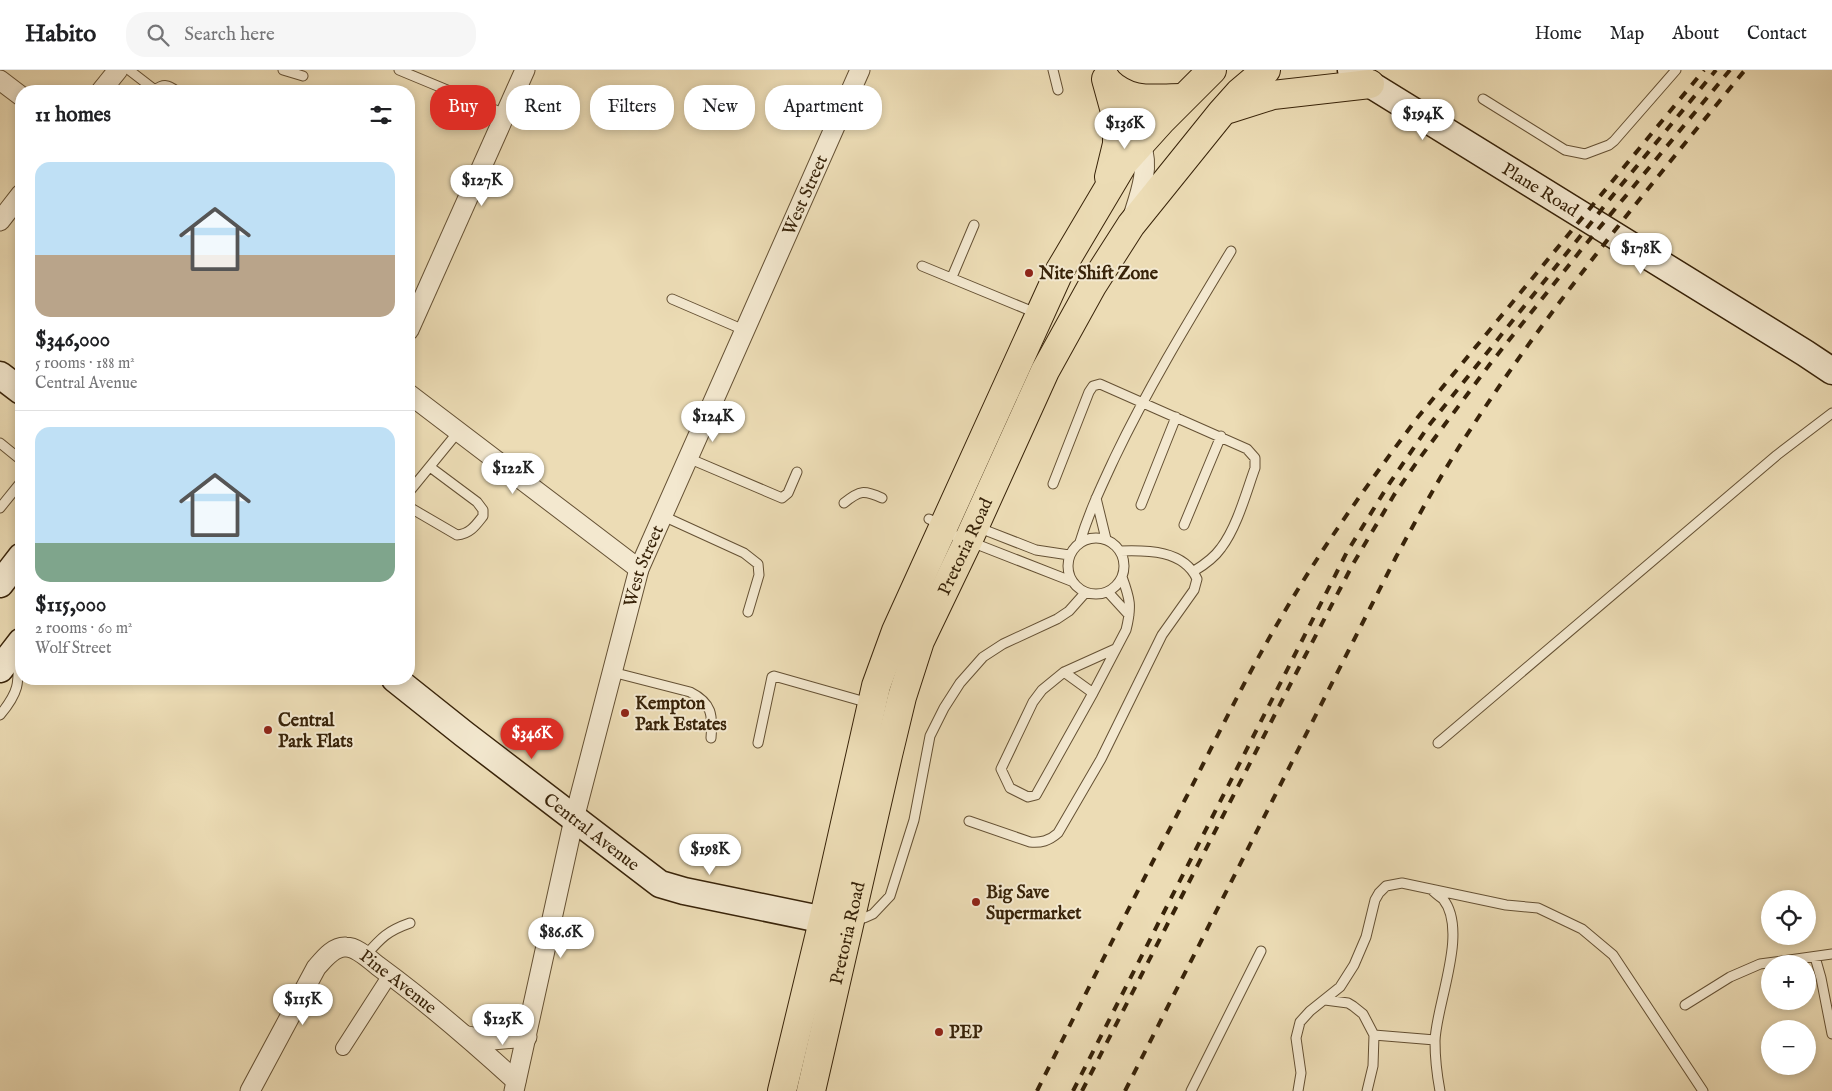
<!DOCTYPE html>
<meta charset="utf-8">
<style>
:root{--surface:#fff;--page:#f6f6f6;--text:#202124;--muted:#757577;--line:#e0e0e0;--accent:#d93025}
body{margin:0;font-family:"IM FELL English",serif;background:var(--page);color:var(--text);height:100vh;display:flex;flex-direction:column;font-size:19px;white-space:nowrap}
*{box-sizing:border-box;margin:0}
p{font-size:16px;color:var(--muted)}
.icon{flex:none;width:28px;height:28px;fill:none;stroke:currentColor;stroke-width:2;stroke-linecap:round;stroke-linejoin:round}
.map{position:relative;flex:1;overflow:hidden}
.panel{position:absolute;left:15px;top:15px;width:400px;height:600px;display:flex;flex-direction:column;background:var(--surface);border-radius:20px;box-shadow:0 2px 8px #0003}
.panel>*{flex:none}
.hud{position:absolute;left:430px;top:15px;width:475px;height:45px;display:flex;gap:10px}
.tools{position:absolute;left:1761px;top:820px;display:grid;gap:10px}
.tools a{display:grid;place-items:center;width:55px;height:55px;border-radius:50%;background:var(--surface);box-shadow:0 2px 8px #0003;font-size:25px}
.price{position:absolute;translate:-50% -42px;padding:0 11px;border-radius:18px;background:#fff;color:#222;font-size:16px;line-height:32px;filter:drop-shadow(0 1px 2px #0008)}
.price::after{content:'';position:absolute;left:50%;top:30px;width:15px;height:11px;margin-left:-8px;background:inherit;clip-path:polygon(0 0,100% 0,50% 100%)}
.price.selected{background:var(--accent);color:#fff}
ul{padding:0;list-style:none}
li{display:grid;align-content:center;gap:10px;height:265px;padding:0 20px}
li+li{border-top:1px solid var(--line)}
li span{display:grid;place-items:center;height:155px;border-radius:15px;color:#555}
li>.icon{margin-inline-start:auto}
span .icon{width:90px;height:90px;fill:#fffc;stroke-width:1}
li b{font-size:21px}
h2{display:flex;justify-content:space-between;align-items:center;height:60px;padding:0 20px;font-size:21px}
.chip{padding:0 18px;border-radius:20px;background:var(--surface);box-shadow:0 2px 8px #0003;font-size:18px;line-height:45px}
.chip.selected{background:var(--accent);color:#fff}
header{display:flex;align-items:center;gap:30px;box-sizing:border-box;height:70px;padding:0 25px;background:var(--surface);border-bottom:1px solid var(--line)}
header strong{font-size:24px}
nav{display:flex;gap:28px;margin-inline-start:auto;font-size:18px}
.search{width:350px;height:45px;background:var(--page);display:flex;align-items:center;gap:12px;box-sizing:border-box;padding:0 18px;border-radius:20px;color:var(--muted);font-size:19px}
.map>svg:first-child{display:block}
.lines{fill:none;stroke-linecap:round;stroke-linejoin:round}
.service-casing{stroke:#655134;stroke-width:11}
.pedestrian-casing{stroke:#655134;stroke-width:16}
.minor-casing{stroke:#655134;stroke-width:21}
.secondary-casing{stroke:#382309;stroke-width:29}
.primary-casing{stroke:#382309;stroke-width:30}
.service{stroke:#f3e8cf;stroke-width:9}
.pedestrian{stroke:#f3e8cf;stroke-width:14}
.minor{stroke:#f3e8cf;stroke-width:19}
.secondary{stroke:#f3e8cf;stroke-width:26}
.primary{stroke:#ecdcb5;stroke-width:28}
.rail{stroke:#382309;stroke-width:4;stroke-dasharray:9 9;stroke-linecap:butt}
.poi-dot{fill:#8f2418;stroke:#f3e8cf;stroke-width:2}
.labels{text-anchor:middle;stroke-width:4;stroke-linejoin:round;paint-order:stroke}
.street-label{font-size:18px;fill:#382309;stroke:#f3e8cf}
.poi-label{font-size:18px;font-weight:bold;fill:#382309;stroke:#f3e8cf;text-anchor:start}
</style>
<header>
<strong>Habito</strong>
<div class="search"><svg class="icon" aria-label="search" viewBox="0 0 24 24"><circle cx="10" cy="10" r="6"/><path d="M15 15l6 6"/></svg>Search here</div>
<nav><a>Home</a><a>Map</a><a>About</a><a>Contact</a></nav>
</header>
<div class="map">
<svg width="1832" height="1021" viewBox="0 0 1832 1021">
<rect width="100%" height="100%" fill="#ecdcb5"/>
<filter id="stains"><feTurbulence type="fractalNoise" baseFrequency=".004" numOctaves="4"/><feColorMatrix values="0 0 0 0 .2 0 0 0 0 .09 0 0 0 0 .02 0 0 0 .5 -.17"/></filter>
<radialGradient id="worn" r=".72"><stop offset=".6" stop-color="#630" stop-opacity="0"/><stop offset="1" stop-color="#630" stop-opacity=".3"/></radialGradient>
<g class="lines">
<defs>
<path id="service" d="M129,0L155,20C164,13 168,15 177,21
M283,0L303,6
M399,0L505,44
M1053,0L1058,20
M1483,29L1565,80L1585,84L1609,75L1614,71L1676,0
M922,196L1036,243
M952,207L974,155
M672,229L744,260
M0,373L21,390
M688,388L782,428L788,423L797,402
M1053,414L1089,322L1093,316L1100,314L1247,379L1255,388V398C1246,423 1237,457 1221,478C1214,488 1204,495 1194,501
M409,422L458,362
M1096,428L1106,469
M844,433C860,420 864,420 882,428
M1141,435L1176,347
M409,437L457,465C470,464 476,455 483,446V440L477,432L430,397
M0,438L21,412
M663,446L744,483L758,494L759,505L748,542
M929,449L942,455
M1184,455L1221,366
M977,457L1036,480L1069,485
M943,461L1071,511
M1068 496a28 28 0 1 1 56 0a28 28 0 1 1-56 0Z
M1080,472C1089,442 1102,415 1115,387C1149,316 1190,249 1231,181
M1108,522L1129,545
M612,602L690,622C712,633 713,645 711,668
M1064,602L1115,579
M1093,623L1064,602L1042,620L1033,632L1001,699L1010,718L1028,727L1036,725L1088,632L1093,623L1126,560C1132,536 1130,529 1122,507
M0,645C19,622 19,614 18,585
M758,673L772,607L774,606L869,633
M1438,673L1777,385L1832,343
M969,751L1030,772C1041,773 1049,771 1058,763L1101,689L1162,565L1194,520L1197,509C1184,480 1147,480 1120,481
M1431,819C1435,823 1439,826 1443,829C1469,861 1436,934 1435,971C1435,988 1437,1005 1440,1021
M855,848H864L873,844L890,826L914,750L930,666L944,638L960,613L983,587L1003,574L1057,549L1069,541L1085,523
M365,886C381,868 387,861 410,853
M1815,887L1821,908L1832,964
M1325,930L1348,933L1353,936L1363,944L1374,965L1373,996L1367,1021
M1685,935L1730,907L1760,894L1832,884
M1374,965L1435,970
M1191,1021L1261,881
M1298,1021L1301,1003L1296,968L1300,952L1310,941L1340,917L1354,895L1366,867L1375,830L1379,823L1386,816L1402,813L1506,835L1538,838L1582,859L1613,885L1703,1021"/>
<path id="pedestrian" d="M343,978L390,905"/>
<g id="minor">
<path d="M0,10L21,26"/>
<path d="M101,21L118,0"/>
<path d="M1119,34C1127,47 1136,60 1141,74C1150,98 1140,124 1133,146"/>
<path d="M0,151L21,124"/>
<path d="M409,260L525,0"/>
<path d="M409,324L639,499"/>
<path d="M467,966L492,970L527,967"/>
<path id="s1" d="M250,1021L316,898C323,890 333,876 346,877C357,877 369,889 378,896C426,931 472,971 516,1011"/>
<path id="s2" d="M514,1021L574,749L639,499L860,0"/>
</g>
<g id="secondary">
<path id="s3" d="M1351,0L1368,13L1805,283L1832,301"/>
<path d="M0,305L21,321"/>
<path d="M0,514L21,487"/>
<path d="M0,599L21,572"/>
<path id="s4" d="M395,609L464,664L660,814L684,821L844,854"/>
</g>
<g id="primary">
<path d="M1106,9L1117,49V74L1109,107"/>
<path d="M1107,11C1131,34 1152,28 1182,28"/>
<path d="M1229,39L1273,25L1370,14"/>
<path d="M782,1021L823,851L876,616L896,561L1060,200L1124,92L1161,51L1212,0"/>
<path id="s5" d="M811,1021L888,685L902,627L920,571L968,471L1045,301L1092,216L1131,155L1222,42L1239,23L1266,0"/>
</g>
</defs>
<use href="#service" class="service-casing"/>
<use href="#pedestrian" class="pedestrian-casing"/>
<use href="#minor" class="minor-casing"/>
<use href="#secondary" class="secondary-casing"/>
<use href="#primary" class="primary-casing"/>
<use href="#service" class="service"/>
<use href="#pedestrian" class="pedestrian"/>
<use href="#minor" class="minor"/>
<use href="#secondary" class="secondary"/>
<use href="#primary" class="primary"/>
<path class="rail" d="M1037,1021C1087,921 1137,821 1189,722C1219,663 1248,603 1282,546C1322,477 1370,411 1418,347L1704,0
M1073,1021L1347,482L1389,414L1430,354L1618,119L1716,0
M1082,1021L1291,613L1353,494L1394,425L1419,389L1490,294L1581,180L1730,0
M1125,1021L1396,487C1420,443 1444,399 1472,357C1554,231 1650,116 1745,0"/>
</g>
<g class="poi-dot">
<circle cx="1029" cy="203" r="5"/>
<circle cx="625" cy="643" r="5"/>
<circle cx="268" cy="660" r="5"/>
<circle cx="976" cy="832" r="5"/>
<circle cx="939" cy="962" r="5"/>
</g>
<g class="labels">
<g class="street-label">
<text dy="6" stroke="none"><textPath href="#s3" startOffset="224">Plane Road</textPath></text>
<text dy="6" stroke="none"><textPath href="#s2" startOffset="946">West Street</textPath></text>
<text dy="6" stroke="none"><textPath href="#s5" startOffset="568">Pretoria Road</textPath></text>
<text dy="6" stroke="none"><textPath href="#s2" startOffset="541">West Street</textPath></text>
<text dy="6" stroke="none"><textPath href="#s4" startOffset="249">Central Avenue</textPath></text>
<text dy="6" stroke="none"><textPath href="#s5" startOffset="162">Pretoria Road</textPath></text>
<text dy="6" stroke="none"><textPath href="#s1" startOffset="241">Pine Avenue</textPath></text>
</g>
<g class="poi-label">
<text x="1039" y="209">Nite Shift Zone</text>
<text x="635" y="639">Kempton<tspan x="635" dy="21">Park Estates</tspan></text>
<text x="278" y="656">Central<tspan x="278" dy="21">Park Flats</tspan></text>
<text x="986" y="828">Big Save<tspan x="986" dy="21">Supermarket</tspan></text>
<text x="949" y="968">PEP</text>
</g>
</g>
<rect width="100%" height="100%" filter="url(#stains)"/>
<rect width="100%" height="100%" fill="url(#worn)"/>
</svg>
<div class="tools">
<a><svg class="icon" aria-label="locate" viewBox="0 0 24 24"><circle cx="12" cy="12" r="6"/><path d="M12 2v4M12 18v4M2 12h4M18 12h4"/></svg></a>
<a>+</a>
<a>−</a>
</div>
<b class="price" style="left:1423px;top:71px">$194K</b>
<b class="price" style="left:1125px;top:80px">$136K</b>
<b class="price" style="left:482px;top:137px">$127K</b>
<b class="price" style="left:1641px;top:205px">$178K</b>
<b class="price" style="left:713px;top:373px">$124K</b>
<b class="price" style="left:513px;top:425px">$122K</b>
<b class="price selected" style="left:532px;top:690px">$346K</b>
<b class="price" style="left:710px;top:806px">$198K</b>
<b class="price" style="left:561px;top:889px">$86.6K</b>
<b class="price" style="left:303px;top:956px">$115K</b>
<b class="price" style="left:503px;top:976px">$125K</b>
<div class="hud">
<a class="chip selected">Buy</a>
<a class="chip">Rent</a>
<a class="chip">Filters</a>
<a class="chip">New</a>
<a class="chip">Apartment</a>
</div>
<section class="panel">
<h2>11 homes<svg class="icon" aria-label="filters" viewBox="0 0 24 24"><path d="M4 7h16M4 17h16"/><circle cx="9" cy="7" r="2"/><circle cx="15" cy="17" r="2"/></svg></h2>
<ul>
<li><span style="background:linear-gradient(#bfe0f5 60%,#b9a48a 0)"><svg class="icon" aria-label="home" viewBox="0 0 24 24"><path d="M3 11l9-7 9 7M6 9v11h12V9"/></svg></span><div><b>$346,000</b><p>5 rooms · 188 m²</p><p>Central Avenue</p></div></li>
<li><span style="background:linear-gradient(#bfe0f5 75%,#7fa58c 0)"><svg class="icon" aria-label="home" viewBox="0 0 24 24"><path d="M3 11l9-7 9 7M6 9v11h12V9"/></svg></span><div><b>$115,000</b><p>2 rooms · 60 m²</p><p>Wolf Street</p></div></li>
</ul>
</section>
</div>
